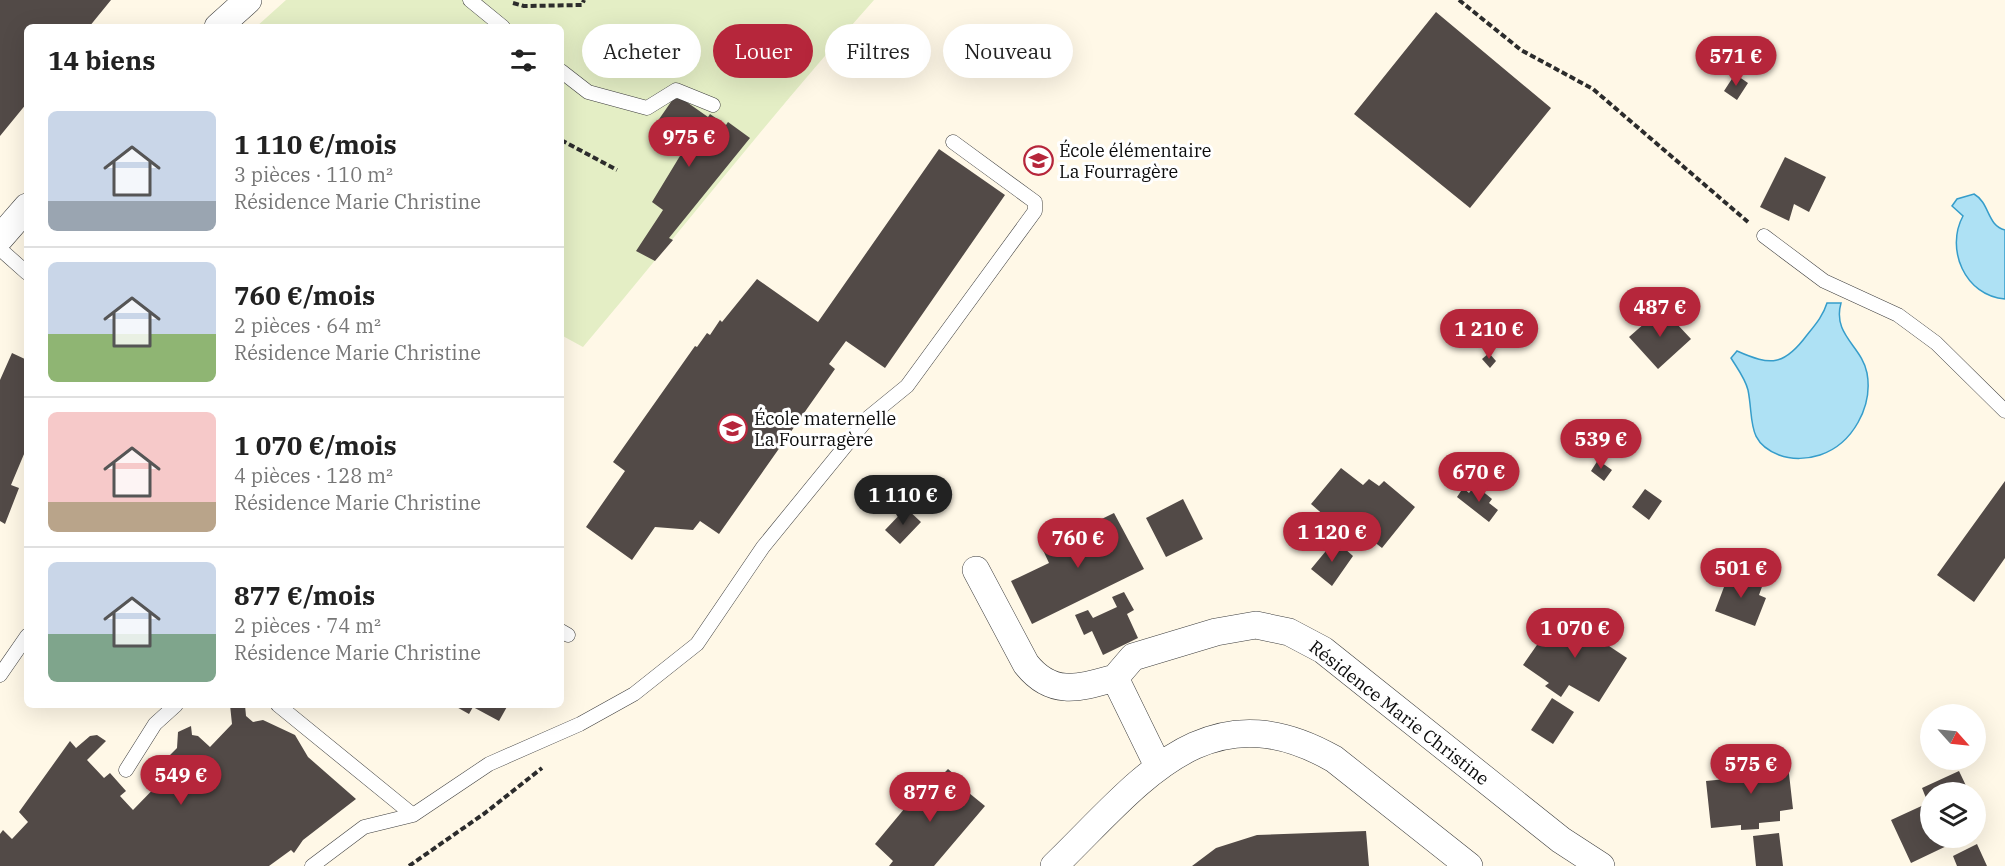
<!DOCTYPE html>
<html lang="fr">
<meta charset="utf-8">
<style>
:root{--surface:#fff;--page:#f6f6f6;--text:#222;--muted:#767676;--line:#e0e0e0;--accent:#b6263b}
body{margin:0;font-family:"IBM Plex Serif",serif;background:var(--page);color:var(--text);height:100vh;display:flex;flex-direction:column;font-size:22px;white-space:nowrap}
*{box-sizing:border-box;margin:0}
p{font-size:20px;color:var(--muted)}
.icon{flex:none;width:33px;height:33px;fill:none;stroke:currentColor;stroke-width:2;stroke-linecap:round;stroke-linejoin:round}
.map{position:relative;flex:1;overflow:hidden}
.drawer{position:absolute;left:24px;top:24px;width:540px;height:684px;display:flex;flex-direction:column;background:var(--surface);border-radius:9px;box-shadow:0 6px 24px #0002}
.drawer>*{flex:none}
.top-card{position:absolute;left:582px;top:24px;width:570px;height:54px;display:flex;gap:12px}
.needle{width:39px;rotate:117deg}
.controls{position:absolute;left:1920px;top:704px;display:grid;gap:12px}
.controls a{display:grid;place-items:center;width:66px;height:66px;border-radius:50%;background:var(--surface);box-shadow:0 6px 24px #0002;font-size:30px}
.price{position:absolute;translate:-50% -51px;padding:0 14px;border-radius:21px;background:var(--accent);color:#fff;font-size:20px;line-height:39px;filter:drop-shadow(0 2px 3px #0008)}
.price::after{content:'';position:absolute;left:50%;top:36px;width:18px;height:14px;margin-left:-9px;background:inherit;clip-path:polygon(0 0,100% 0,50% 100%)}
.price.active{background:#222;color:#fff}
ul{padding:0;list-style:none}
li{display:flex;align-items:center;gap:18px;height:150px;padding:0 24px}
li+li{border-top:2px solid var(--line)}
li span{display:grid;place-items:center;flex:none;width:168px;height:120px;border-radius:9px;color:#555}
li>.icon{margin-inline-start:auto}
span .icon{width:72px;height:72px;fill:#fffc;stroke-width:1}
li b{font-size:26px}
h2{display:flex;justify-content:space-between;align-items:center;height:72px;padding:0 24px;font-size:26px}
.tag{padding:0 21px;border-radius:27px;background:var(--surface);box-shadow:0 6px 24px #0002;font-size:21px;line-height:54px}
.tag.active{background:var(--accent);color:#fff}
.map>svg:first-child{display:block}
.pitch{fill:#e4eec5}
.water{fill:#aee1f4;stroke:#369dca;stroke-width:1.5}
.building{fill:#524a47}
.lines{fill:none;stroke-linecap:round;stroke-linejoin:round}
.lane-casing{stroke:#3d3d3d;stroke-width:15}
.street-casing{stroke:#3d3d3d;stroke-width:28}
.path{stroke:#2c2c2c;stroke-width:4;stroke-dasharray:6 3;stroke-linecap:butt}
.lane{stroke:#fff;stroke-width:14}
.street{stroke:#fff;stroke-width:27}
.labels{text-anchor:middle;stroke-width:6;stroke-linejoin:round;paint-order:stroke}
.poi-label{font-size:18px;fill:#0a0a0a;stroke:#fff;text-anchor:start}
.street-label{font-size:18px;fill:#0a0a0a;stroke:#fff}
</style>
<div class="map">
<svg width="2005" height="866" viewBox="0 0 2005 866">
<rect width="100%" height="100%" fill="#fff8e7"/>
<path class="pitch" d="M286,0H874C773,113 680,232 583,347L561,335V27H256Z"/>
<path class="water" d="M1974,194C1990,203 1987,226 2005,230V299C1965,296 1945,249 1963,216L1952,206L1957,199Z
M1827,303H1841C1832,335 1862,346 1867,373C1873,406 1853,444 1820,455C1808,459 1792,460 1779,455C1746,442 1754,420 1748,390C1745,378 1737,368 1731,358L1737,351C1771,366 1784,366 1807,335C1815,325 1823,316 1827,303Z"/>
<path class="building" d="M0,0H111L89,27H27V103L0,136Z
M1436,12L1551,108L1470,208L1354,114Z
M1735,74L1748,83L1737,100L1724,91Z
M681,98L708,117L710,114L726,125L728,122L750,138L669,238L673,240L655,261L636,251L663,210L652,202L683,151L656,132L655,125L673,99Z
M939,149L1005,195L885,368L846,341L829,364L835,369L719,534L700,521L693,530L655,527L632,560L586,527L625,471L613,462L695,346L697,347L707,333L710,335L720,320L722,322L757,279L818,322Z
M1785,157L1826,177L1809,212L1794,204L1789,221L1760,207Z
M1662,308L1691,339L1658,369L1629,337Z
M12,353L27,360V447L11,485L19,488L5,524L0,521V380Z
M1489,353L1496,361L1490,368L1482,359Z
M1598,460L1612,470L1604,481L1591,471Z
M1341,468L1363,485L1369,479L1379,486L1384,481L1415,507L1382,548L1355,527L1344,540L1330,528L1334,524L1311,504Z
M2005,481V558L1974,602L1937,575Z
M1475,485L1492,499L1489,503L1498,510L1489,522L1457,497L1463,488L1469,493Z
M1645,489L1662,501L1649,520L1632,507Z
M1183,499L1203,539L1166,557L1146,518Z
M906,508L921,522L900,544L885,530Z
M1114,513L1144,569L1032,624L1011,581L1049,563L1042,548Z
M1335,540L1353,556L1332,586L1311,569Z
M1730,571L1763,584L1759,595L1766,598L1755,626L1715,611Z
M1124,592L1134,610L1127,614L1138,638L1103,655L1092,631L1084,635L1075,615L1088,610L1093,618L1117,607L1112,597Z
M1562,609L1596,631L1594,636L1627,658L1599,702L1569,685L1561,697L1545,686L1549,683L1523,665Z
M1552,698L1574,712L1553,744L1531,730Z
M230,705H245L246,716L253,722L263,720L295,735L308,757L356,799L303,840L294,853L291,850L269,866H0V834L3,830L12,839L28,822L19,812L70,741L76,748L90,736L97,735L106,741L87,760L104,778L110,773L126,791L120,796L133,810L167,775L164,761L177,748L178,732L191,726L192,735L198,736L210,747L232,724Z
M453,705H508L499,721L473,707L469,714Z
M1787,756L1793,809L1780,811V821L1759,823V829L1741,830V825L1711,828L1706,781L1746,777V761Z
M948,769L961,780L958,784L985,806L934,866H889L893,861L875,844L929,779L934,783Z
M1959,771L1969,792H1930V837H1953L1955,842L1911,863L1891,820L1928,803L1922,788Z
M1366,831L1369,866H1192L1216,848L1257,835Z
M1779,833L1783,866H1756L1753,836Z
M1977,844L1987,866H1957L1953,856Z"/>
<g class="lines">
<defs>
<path id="lane" d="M470,0L503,27
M561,71L588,92L647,108L676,90L713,105
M1764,236L1824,281L1898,315L1936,343L2005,411
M0,249L27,273
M561,631L568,635
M0,675L27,636
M278,705L413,815
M126,770L155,724L176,705
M312,866L364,827L413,815L489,764L580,724L634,694L697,644L763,547L869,417L907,386L1035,211V202L953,142"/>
<path id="street" d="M218,27L248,0
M0,238L27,207
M976,570L1026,664C1052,697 1079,688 1115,678
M1158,766L1115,678L1133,657L1216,632L1256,625L1289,632L1323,650L1561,840L1601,866
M1054,866C1139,784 1206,686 1334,759L1469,866"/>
</defs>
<use href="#lane" class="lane-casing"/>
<use href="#street" class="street-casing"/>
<path class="path" d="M1459,0L1521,50L1593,89L1748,222
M513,3L524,6L582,5L584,0
M561,140L617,170
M409,866L485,813L542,768"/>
<use href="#lane" class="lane"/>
<use href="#street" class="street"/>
</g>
<defs>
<symbol id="school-ring" viewBox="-11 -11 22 22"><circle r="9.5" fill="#fff" stroke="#b6263b" stroke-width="1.5"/><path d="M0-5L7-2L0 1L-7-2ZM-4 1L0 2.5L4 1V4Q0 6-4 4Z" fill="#b6263b"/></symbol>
</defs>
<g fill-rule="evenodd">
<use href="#school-ring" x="1022" y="144" width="33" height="33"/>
<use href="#school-ring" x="716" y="412" width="33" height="33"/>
</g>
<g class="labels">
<g class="poi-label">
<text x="1059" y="157">École élémentaire<tspan x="1059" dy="21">La Fourragère</tspan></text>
<text x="754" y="425">École maternelle<tspan x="754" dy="21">La Fourragère</tspan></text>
</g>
<g class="street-label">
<text transform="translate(1399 713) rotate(38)" y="6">Résidence Marie Christine</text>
</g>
</g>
</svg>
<div class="controls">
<a><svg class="needle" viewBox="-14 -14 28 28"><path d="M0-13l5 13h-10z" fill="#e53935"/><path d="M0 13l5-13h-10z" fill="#767676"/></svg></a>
<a><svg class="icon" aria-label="layers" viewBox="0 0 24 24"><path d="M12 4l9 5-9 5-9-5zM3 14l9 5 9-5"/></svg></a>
</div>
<b class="price" style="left:1736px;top:87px">571 €</b>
<b class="price" style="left:689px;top:168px">975 €</b>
<b class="price" style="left:1660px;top:338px">487 €</b>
<b class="price" style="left:1489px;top:360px">1 210 €</b>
<b class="price" style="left:1601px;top:470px">539 €</b>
<b class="price" style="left:1479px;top:503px">670 €</b>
<b class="price active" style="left:903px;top:526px">1 110 €</b>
<b class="price" style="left:1332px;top:563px">1 120 €</b>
<b class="price" style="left:1078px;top:569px">760 €</b>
<b class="price" style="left:1741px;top:599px">501 €</b>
<b class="price" style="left:1575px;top:659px">1 070 €</b>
<b class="price" style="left:1751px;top:795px">575 €</b>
<b class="price" style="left:181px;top:806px">549 €</b>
<b class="price" style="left:930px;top:823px">877 €</b>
<div class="top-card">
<a class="tag">Acheter</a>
<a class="tag active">Louer</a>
<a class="tag">Filtres</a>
<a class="tag">Nouveau</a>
</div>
<section class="drawer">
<h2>14 biens<svg class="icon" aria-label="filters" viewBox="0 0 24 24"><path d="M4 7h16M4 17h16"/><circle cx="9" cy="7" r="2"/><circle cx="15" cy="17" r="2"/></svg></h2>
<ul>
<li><span style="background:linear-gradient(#c9d6e8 75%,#9aa5b1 0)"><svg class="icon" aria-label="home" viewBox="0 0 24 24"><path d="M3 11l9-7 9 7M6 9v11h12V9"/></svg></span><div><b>1 110 €/mois</b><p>3 pièces · 110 m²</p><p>Résidence Marie Christine</p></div></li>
<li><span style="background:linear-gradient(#c9d6e8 60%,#8fb573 0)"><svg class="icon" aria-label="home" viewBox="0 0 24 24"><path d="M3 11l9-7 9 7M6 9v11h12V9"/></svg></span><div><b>760 €/mois</b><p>2 pièces · 64 m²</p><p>Résidence Marie Christine</p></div></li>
<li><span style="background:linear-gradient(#f6c9c9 75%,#b9a48a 0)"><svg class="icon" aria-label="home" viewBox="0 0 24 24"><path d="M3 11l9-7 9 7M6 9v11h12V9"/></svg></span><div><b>1 070 €/mois</b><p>4 pièces · 128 m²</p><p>Résidence Marie Christine</p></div></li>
<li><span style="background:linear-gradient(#c9d6e8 60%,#7fa58c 0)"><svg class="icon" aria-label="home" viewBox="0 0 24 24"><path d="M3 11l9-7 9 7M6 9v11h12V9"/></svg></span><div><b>877 €/mois</b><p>2 pièces · 74 m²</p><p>Résidence Marie Christine</p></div></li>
</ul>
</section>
</div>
